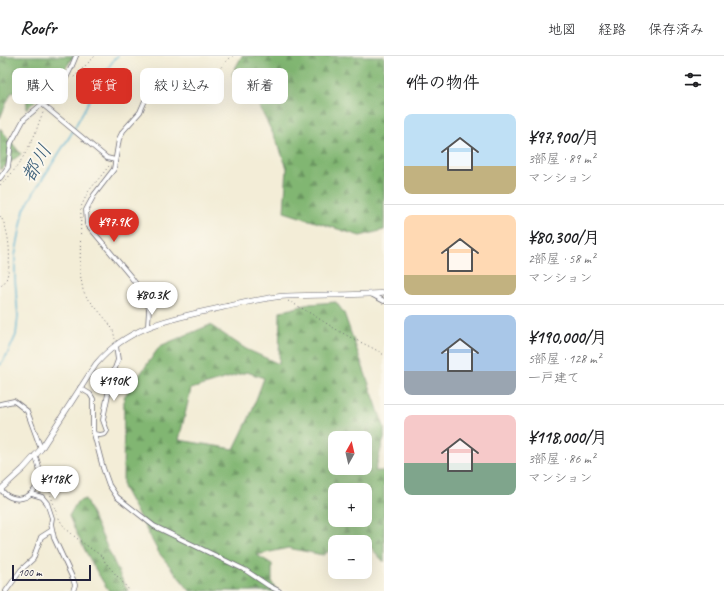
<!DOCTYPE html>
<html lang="ja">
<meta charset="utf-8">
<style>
:root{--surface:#fff;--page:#f6f6f6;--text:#202124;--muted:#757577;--line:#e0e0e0;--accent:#d93025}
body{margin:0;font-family:Caveat,"Klee One",sans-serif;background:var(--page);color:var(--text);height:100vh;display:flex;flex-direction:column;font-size:15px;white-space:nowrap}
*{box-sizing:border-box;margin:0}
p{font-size:13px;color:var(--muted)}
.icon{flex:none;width:22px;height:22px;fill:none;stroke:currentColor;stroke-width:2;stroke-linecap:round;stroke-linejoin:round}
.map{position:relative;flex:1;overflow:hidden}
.details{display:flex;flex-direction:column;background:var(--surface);width:340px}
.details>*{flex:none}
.hud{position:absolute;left:12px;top:12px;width:312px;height:36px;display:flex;gap:8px}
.needle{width:26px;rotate:8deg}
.buttons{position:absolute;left:328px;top:375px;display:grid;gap:8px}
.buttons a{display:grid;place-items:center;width:44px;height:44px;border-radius:8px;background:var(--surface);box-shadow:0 4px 16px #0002;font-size:20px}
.scale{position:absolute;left:12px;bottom:10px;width:79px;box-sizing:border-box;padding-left:4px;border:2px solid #22223b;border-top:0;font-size:11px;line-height:14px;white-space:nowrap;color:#22223b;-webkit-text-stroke:3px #fbf7ec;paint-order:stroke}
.price{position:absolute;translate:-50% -34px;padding:0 9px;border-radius:14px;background:#fff;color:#222;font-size:13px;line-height:26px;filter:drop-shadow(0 1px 2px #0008)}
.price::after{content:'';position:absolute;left:50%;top:24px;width:12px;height:9px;margin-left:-6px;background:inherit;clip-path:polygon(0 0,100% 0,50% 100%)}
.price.current{background:var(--accent);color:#fff}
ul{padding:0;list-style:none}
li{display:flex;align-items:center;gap:12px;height:100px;padding:0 20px}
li+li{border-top:1px solid var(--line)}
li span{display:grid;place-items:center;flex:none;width:112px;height:80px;border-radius:8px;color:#555}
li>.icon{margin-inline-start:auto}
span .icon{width:48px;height:48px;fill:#fffc;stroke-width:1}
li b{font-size:17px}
h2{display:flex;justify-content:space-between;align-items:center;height:48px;padding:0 20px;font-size:17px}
.chip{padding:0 14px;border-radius:8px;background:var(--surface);box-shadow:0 4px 16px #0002;font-size:14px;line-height:36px}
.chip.current{background:var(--accent);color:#fff}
header{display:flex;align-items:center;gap:24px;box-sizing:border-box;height:56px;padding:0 20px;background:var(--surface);border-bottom:1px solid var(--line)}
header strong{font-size:19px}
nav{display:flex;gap:22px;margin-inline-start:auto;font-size:14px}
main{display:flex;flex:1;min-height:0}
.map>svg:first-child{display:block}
.forest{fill:url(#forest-firs);stroke:#526c56;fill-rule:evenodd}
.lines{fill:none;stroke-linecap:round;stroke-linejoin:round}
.stream{stroke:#55b0d2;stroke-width:1.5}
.minor-casing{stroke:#6b6972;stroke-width:5.5}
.tertiary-casing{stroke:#6b6972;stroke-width:6}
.path{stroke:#6b6972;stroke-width:1;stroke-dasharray:1 3;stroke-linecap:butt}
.minor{stroke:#fff;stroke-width:4}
.tertiary{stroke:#fff;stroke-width:5}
.labels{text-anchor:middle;stroke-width:4;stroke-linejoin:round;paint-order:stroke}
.water-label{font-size:20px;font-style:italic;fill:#365b77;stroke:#fbf7ec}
</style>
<header>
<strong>Roofr</strong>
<nav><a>地図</a><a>経路</a><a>保存済み</a></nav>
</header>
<main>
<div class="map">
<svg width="384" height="535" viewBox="0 0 384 535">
<defs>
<pattern id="forest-firs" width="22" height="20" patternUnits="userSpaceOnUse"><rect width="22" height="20" fill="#81b672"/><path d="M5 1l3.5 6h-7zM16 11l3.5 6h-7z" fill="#69945f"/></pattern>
</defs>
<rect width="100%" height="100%" fill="#fbf7ec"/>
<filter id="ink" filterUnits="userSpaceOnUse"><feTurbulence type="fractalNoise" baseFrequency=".025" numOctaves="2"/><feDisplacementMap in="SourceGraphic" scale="8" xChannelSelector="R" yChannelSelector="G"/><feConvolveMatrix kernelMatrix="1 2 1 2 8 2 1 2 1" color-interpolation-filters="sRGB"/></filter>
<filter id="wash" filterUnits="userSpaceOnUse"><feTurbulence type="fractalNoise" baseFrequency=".012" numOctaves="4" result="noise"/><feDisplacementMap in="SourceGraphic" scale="16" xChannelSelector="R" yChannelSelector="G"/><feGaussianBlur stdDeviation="0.9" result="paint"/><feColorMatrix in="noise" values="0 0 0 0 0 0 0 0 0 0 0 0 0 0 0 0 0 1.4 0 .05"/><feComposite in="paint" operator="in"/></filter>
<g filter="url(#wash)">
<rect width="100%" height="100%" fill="#f3edd7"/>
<path class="forest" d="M0,0H74L61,19L27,53L26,34L11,37L0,62Z
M242,0H384V174L360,180L284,156L287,112L277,86L258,48L239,34L232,18Z
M0,72L21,98L0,114Z
M336,246L344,257L384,371V382L375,415H384V506L372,493L367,483L335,486V491L323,499L288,492L257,499L272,508V527L278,535H190L159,497L123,431L124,341L160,290L210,269L246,293L279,308L280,256L309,248ZM247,316L264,322L250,360L234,393L179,384L191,333ZM335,382H365V412H335ZM335,434H365V464H335Z
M85,443L125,530L129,535H109C93,511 80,486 69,460L77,446Z"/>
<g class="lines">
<path class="stream" d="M0,309L8,297L16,279L18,260L15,223V200L24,154L36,133L70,80L102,21L115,2L118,0"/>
</g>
</g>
<g filter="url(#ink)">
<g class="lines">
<defs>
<path id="minor" d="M42,48L107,102L115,104
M0,122L8,111L11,87L24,63L42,48L66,22L71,12L76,0
M371,238L384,245
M148,270L149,253L146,242L131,221L87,168L86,154L94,139L114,113L119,83L123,75L140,56L147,40L152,34
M80,332L90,338L93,343V374L103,412L109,429L117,441L154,470L245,514L269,530L279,535
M0,348L14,345L27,355L41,393
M94,378L100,379L105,378L107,375L103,364L104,358L111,323L118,304L116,290
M0,432C11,450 35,444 39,423C41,415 38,406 35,399
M32,438L42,441L47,447L52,462L51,468L54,482L73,523L75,529L73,535
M6,535L21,514L33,503L41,481L52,474"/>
<path id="tertiary" d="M0,434L23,413L41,393L96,308C130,268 176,262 224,251C245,247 265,241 287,240C319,238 352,240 384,237"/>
</defs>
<use href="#minor" class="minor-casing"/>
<use href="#tertiary" class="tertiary-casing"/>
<path class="path" d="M71,24L95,0
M151,29C167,14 175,18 194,20C199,20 203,21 207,20C221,16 222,7 233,0
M50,48L58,38
M109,110L88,136L81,151L80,217L83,234L86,240L108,266L113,274L115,283
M0,129C15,117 27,96 35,78C38,70 40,62 44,55
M0,160C10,173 12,208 6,224C5,226 2,229 0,231
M288,245C311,256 331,272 354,283C364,288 374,292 384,299
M44,425L47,428C52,441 55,458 63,469C74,482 89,491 103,501L105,506L130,535"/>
<use href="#minor" class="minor"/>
<use href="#tertiary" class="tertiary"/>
</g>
</g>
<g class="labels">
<g class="water-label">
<text transform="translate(36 107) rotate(-60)" y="7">都川</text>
</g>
</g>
</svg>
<div class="buttons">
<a><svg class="needle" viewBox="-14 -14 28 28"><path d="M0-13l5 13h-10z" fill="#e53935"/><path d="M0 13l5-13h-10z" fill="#757577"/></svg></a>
<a>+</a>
<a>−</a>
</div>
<div class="scale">100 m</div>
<b class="price current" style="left:114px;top:187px">¥97.9K</b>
<b class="price" style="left:152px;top:260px">¥80.3K</b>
<b class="price" style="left:114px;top:346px">¥190K</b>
<b class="price" style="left:55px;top:444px">¥118K</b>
<div class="hud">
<a class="chip">購入</a>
<a class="chip current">賃貸</a>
<a class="chip">絞り込み</a>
<a class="chip">新着</a>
</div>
</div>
<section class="details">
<h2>4件の物件<svg class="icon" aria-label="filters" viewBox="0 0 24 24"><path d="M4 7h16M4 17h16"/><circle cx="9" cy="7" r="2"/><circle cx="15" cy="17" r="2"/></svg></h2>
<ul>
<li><span style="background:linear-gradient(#bfe0f5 65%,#c2b280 0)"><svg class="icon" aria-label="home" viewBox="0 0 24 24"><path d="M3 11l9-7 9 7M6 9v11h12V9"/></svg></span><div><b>¥97,900/月</b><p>3部屋 · 89 m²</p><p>マンション</p></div></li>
<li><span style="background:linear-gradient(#ffd9b3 75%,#c2b280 0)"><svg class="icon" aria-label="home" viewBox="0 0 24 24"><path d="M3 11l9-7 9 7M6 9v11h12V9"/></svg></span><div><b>¥80,300/月</b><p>2部屋 · 58 m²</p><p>マンション</p></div></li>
<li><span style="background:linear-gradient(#a9c7e8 70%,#9aa5b1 0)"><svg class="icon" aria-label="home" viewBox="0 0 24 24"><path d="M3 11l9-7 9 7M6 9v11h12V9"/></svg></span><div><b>¥190,000/月</b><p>5部屋 · 128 m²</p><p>一戸建て</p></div></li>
<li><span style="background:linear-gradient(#f6c9c9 60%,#7fa58c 0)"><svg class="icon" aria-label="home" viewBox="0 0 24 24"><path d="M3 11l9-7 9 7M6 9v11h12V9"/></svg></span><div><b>¥118,000/月</b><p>3部屋 · 86 m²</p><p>マンション</p></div></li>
</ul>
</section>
</main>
